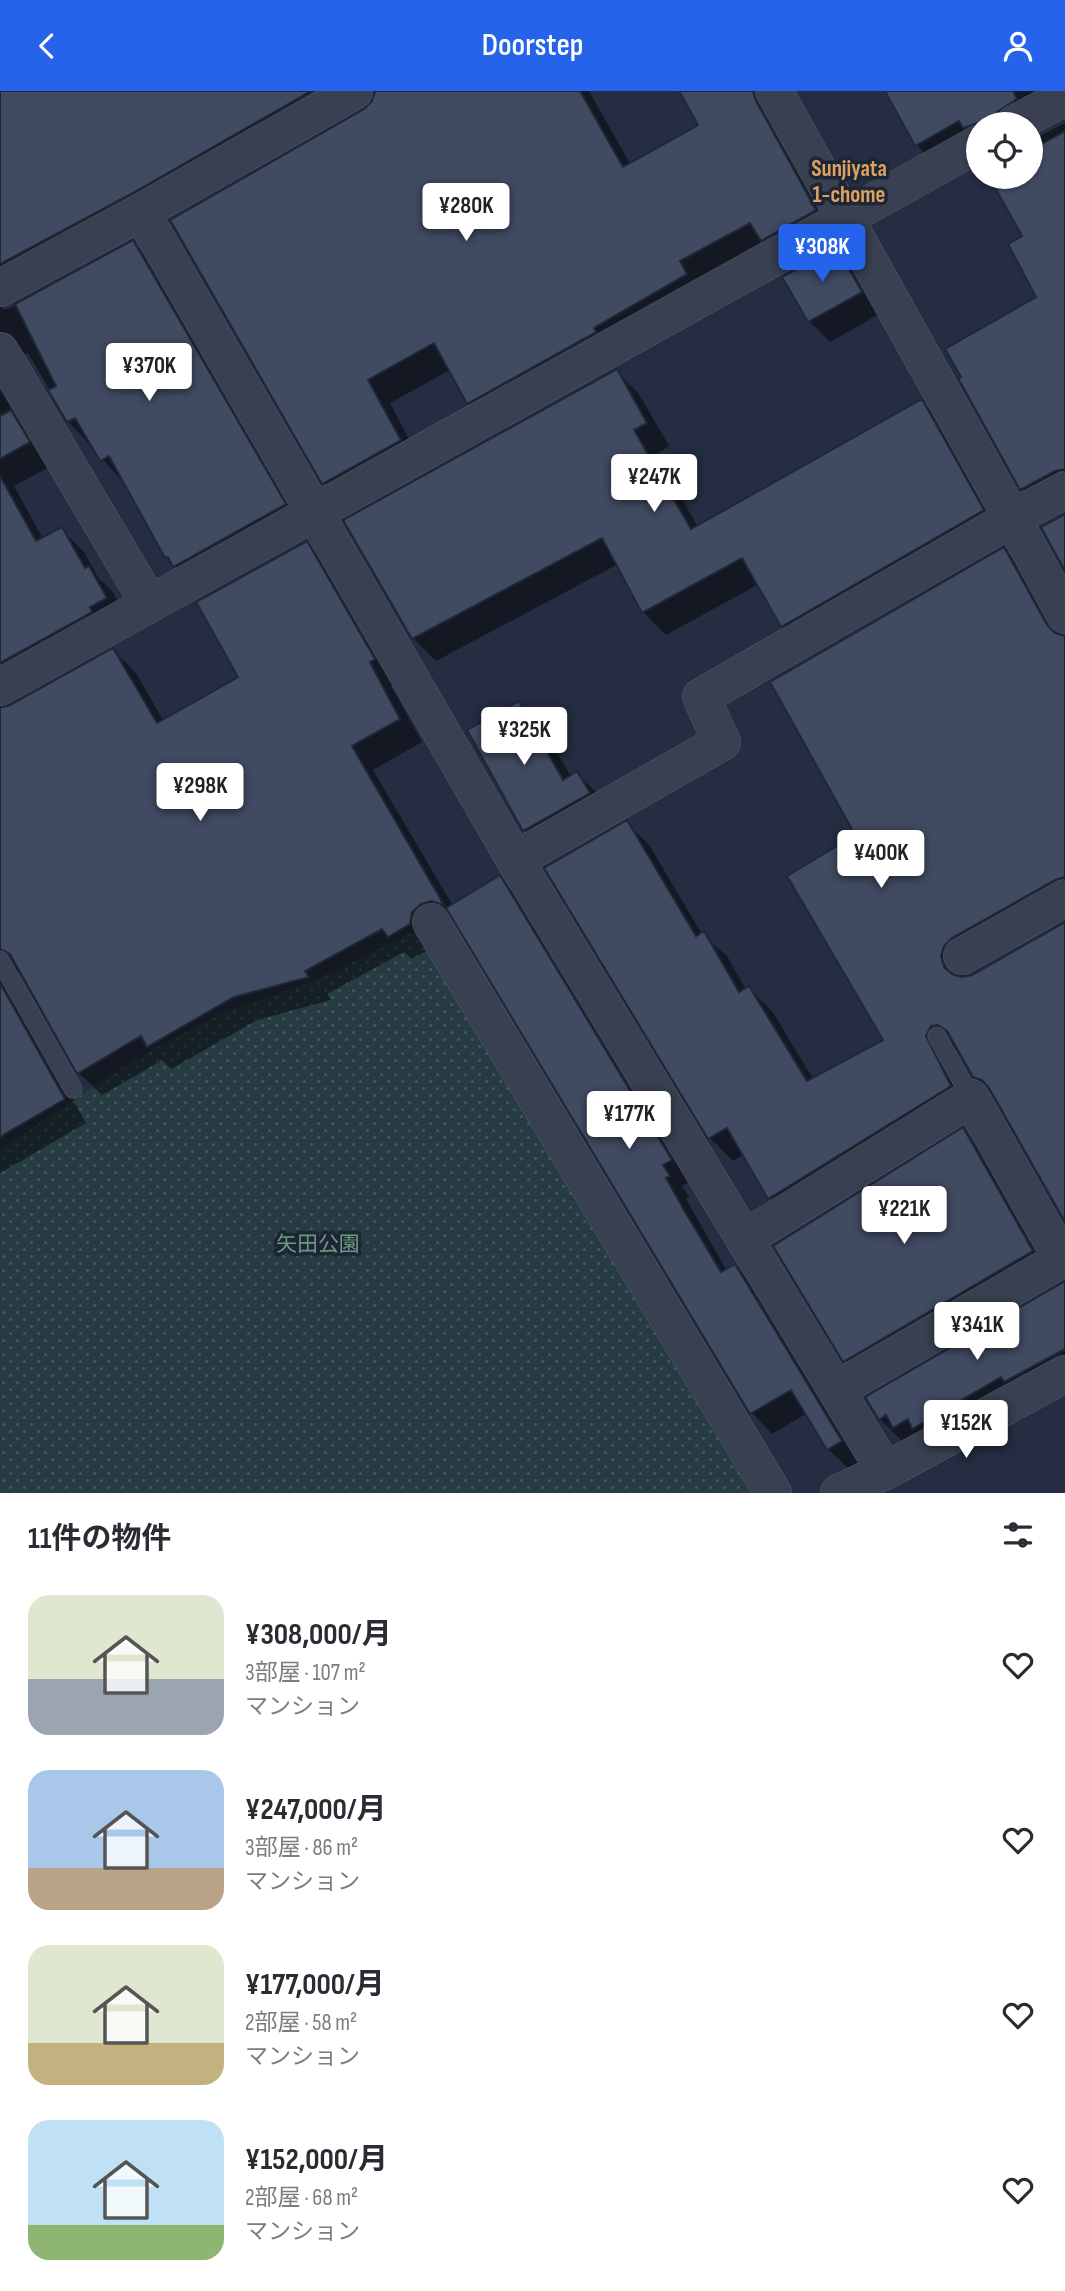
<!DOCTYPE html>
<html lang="ja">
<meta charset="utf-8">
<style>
:root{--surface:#fff;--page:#f2f2f3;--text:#2b2b33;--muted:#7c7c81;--accent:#2563eb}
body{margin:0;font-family:"Sofia Sans Condensed","Noto Sans JP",sans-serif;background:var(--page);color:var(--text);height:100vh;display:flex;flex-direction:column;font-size:26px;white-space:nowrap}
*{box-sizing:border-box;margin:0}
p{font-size:23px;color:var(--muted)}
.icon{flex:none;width:38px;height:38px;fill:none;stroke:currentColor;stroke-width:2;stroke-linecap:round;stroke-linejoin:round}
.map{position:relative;height:1402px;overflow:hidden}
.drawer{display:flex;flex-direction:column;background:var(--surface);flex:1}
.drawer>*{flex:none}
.buttons{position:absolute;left:966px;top:21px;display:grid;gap:14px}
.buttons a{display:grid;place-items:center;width:77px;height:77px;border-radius:50%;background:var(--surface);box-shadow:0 2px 5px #0004;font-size:35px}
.price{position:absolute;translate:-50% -60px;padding:0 16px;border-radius:7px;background:#fff;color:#222;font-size:23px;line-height:46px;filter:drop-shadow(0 2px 4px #0008)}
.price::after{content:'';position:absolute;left:50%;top:42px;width:21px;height:16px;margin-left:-10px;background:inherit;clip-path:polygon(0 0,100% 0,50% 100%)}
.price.on{background:var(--accent);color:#fff}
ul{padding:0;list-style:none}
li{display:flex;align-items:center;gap:21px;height:175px;padding:0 28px}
li span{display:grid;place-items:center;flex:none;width:196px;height:140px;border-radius:21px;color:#555}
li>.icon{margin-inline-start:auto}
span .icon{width:84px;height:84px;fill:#fffc;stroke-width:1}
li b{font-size:30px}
h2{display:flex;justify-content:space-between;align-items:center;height:84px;padding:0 28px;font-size:30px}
header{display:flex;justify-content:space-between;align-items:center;height:91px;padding:0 28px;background:var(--accent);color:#fff;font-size:32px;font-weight:600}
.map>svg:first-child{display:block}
.park{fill:url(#park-dots)}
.shadow{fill:#0007}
.building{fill:#404a61;stroke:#1f2738;stroke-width:2}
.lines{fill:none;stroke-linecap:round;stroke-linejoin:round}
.lane-casing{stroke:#535b6b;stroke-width:19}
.street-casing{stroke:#535b6b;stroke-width:38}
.lane{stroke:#384051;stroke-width:18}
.street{stroke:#384051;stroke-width:37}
.labels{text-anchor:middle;stroke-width:7;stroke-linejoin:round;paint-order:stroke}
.park-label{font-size:21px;fill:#6a9d7b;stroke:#1d2536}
.neighbourhood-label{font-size:23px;font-weight:bold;fill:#dba260;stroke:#1d2536}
</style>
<header><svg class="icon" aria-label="back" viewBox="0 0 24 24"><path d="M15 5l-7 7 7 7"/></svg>Doorstep<svg class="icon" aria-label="person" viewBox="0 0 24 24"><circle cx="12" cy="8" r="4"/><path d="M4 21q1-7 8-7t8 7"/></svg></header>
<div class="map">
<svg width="1065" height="1402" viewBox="0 0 1065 1402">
<defs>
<pattern id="park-dots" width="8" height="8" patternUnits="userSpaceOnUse" patternTransform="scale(1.75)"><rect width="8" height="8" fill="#263c42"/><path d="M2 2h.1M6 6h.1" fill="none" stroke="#43565c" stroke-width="1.8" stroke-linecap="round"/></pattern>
</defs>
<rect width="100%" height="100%" fill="#242d41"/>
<path class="park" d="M420,838L760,1402H0V1058L142,964L224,921L313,890Z"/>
<path class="shadow" d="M0,0H589L631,74L700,35L681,0H769L838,142L491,334L469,312L450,279L390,312L422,373L347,415L324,392L366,19L374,11L376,2L367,4L5,208L2,219L10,217L133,151L156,174L307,437L197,498L167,466L124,392L68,330L28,262L12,265L51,375L14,395L43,448L61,438L84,461L99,488L112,500L129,530L5,608L1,618L10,616L113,559L136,582L164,631L240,586L306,452L329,475L397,592L391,595L422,651L373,679L453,815L499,787L520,807L691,1090L682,1095L689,1106L686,1108L723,1173L727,1180L735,1175L756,1196L862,1371L849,1378L828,1358L807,1322L772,1343L752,1322L457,833L444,835L433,856L412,868L404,861L327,903L331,909L257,929L171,978L162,969L102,1004L79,982L22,881H18L12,887V899L86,1032L0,1082Z
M887,0H1065L1031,33H978V55L939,77L917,54Z
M1065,32V410L1045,421L1022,398L1038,207L1024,146L991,86H1031V50Z
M836,158L857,178L881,222L830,251L809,230Z
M616,280L639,303L669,355L656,363L698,436L921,310L944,333L1005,443L805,558L782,535L759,493L666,544L643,521L618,473L436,570L413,547Z
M1004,458L1026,481L1062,546H1065V818L966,878L964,887L972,885L1065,833V1128L998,1009L974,985L957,957L949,963L973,1018L793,1130L770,1107L744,1063L733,1070L710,1047L627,732L649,754L702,843L727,865L746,899L749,898L772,920L813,988L885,949L857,744Z
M518,612L543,637L571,686L577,682L602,707L549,764L524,739L470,639Z
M963,1039L991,1066L1059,1188L872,1297L845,1269Z
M1065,1192V1292L903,1351L880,1328Z"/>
<path class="building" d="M0,0H311L131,103L0,173Z
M375,0H580L623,76L698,34L679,0H753L756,10L816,119L761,150L750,132L680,170L687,183L594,237L596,241L467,313L434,252L368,289L401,349L322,393L170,129L364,18L372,10Z
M885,0H1013L1017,8L997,21L993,33L978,32L963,37L959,30L915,55Z
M1065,40V378L1055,380L1020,399L958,287L961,286L945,258L1036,206L1008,153L1022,145L989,86H1031V48L1037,45L1042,53Z
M133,149L286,413L173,476L168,466L165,467L109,365L100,370L75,327L67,331L48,299L56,295L15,213Z
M837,156L862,201L808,231L782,186Z
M617,278L647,332L634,339L691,438L922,308L984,419L781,536L742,467L642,522L602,447L412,548L343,429Z
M11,319L30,351L0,368V325Z
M0,385L36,450L62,436L85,477L89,475L107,507L90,516L92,521L0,572Z
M1065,423V480L1041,436Z
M307,450L375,568L370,571L400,628L352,655L444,814L431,810L421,813L412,821L410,833L388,846L382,838L305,880L309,886L234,906L147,956L141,945L77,983L10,863L0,858V617L10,614L113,557L157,632L238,586L196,511Z
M1004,456L1047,534L1055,542L1065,545V786L1055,789L952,847L944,855L941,865L944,876L952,883L962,886L972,884L1065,831V1131L989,997L982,989L973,986L947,940L938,934L931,935L926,945L951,995L768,1108L727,1037L708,1048L544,777L627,729L696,845L704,840L739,901L749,895L807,990L883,949L787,785L855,744L770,591Z
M519,610L563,689L577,680L590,702L523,740L467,639Z
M500,784L672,1069L663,1074L670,1085L666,1087L684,1119L721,1181L735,1173L842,1350L827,1359L791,1299L750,1323L446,817Z
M0,892L65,1008L0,1046Z
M963,1036L1033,1160L843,1271L773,1155Z
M1065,1190V1258L1004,1291L1001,1286L912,1338L908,1328L893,1337L886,1324L879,1329L865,1306Z"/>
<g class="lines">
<defs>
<path id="lane" d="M0,869L73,998
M937,945L971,1007"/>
<path id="street" d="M774,0L1012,427L1065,399
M1014,33L1065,6
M141,121L354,0
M0,197L141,121L515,769L885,1380
M0,260L149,512
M0,596L978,53
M515,769L722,651L701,606L1012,427L1065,524
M431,831L773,1402
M962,865L1065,807
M744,1148L971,1007L1056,1158L1053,1173L836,1299
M839,1402L885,1380L1065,1283"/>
</defs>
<use href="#lane" class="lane-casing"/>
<use href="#street" class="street-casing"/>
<use href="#lane" class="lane"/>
<use href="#street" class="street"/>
</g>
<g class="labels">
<g class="park-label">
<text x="318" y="1160">矢田公園</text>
</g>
<g class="neighbourhood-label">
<text x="849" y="85">Sunjiyata<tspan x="849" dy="26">1-chome</tspan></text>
</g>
</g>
</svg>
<div class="buttons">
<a><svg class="icon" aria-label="locate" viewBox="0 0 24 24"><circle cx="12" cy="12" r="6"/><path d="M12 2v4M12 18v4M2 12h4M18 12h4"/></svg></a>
</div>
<b class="price" style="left:466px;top:152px">¥280K</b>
<b class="price on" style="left:822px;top:193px">¥308K</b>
<b class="price" style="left:149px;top:312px">¥370K</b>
<b class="price" style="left:654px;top:423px">¥247K</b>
<b class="price" style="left:524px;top:676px">¥325K</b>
<b class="price" style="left:200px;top:732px">¥298K</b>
<b class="price" style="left:881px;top:799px">¥400K</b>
<b class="price" style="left:629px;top:1060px">¥177K</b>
<b class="price" style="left:904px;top:1155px">¥221K</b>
<b class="price" style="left:977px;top:1271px">¥341K</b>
<b class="price" style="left:966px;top:1369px">¥152K</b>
</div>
<section class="drawer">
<h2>11件の物件<svg class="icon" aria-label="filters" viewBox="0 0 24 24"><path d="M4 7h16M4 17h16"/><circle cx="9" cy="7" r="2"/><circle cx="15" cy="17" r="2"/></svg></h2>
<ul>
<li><span style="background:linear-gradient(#dfe7d0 60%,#9aa5b1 0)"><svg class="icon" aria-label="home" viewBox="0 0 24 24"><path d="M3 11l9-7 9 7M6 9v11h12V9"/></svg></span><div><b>¥308,000/月</b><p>3部屋 · 107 m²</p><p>マンション</p></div><svg class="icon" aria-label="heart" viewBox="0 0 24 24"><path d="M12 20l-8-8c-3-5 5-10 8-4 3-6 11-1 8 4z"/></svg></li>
<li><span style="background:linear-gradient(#a9c7e8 70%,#b9a48a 0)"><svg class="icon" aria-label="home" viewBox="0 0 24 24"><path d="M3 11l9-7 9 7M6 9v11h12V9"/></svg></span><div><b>¥247,000/月</b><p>3部屋 · 86 m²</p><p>マンション</p></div><svg class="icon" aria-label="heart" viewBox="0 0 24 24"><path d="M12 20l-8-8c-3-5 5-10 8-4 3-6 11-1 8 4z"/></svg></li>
<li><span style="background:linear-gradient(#dfe7d0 70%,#c2b280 0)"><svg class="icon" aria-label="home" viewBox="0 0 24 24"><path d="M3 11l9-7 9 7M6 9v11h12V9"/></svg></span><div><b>¥177,000/月</b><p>2部屋 · 58 m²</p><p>マンション</p></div><svg class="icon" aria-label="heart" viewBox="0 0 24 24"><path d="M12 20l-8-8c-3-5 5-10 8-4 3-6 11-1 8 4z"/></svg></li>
<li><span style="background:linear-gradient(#bfe0f5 75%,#8fb573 0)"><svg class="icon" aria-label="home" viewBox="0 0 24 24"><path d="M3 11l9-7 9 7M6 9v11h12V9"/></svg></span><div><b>¥152,000/月</b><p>2部屋 · 68 m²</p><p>マンション</p></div><svg class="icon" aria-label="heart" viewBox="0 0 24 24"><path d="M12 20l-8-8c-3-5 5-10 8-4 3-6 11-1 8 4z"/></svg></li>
</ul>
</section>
